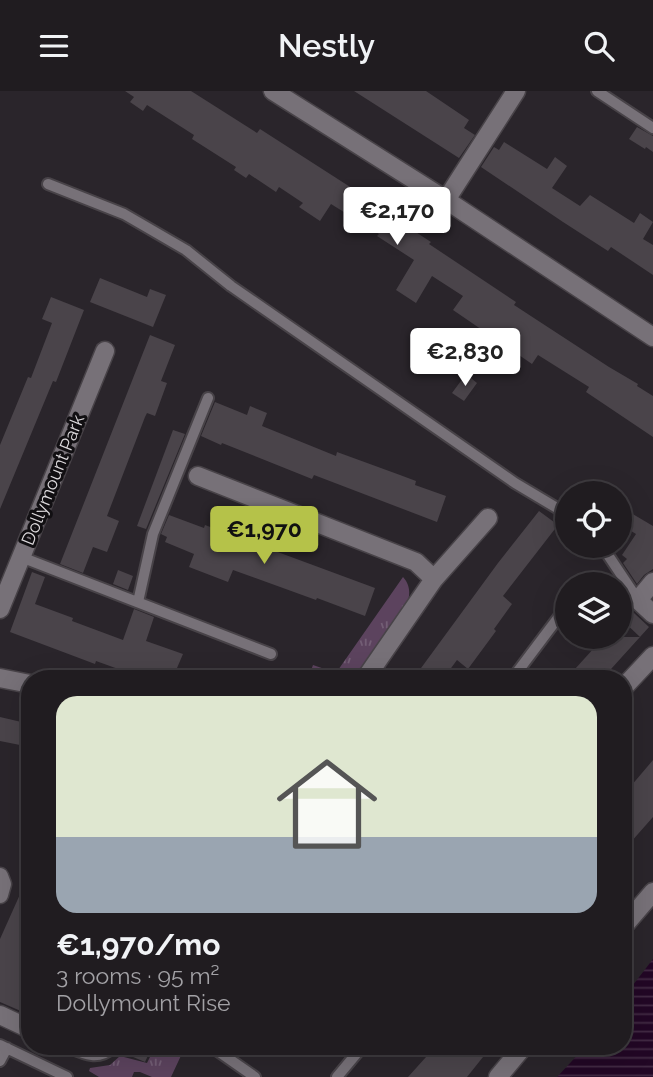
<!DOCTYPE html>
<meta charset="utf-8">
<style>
:root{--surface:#201c20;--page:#2d292d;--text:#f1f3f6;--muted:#a2a1a5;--line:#3d3a3e;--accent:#b5c249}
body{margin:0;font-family:Raleway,sans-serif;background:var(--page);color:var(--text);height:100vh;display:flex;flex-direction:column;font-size:26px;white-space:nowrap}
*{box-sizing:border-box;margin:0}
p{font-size:23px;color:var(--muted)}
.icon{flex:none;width:38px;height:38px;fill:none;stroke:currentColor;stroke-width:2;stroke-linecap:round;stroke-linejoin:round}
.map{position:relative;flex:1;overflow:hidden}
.side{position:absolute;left:21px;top:579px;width:611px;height:385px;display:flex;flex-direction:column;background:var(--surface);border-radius:28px;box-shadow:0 7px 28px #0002,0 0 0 2px var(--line)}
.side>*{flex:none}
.fabs{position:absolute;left:555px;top:390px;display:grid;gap:14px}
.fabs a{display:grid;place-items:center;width:77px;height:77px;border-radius:50%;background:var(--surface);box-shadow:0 7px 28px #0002,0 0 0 2px var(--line);font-size:35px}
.price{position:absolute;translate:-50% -60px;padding:0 16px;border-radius:7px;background:#fff;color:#222;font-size:23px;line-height:46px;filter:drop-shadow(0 2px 4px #0008)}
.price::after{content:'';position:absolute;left:50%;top:42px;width:21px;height:16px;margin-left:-10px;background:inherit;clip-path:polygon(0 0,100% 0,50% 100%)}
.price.current{background:var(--accent);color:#111}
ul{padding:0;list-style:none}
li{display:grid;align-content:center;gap:14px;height:371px;padding:0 35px}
li span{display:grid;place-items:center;height:217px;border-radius:21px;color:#555}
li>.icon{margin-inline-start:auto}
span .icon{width:126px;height:126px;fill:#fffc;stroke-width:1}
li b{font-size:30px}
header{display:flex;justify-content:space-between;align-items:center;height:91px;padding:0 35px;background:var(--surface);font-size:32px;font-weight:600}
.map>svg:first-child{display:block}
.grass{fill:url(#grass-tufts)}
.water{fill:url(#water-rules)}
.building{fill:#4a444a}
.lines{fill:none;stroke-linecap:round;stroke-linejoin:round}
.service-casing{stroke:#484348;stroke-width:14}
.pedestrian-casing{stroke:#484348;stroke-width:19}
.minor-casing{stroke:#484348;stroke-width:21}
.secondary-casing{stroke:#484348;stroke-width:21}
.service{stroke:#777178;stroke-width:10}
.pedestrian{stroke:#777178;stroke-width:16}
.minor{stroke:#777178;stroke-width:18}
.secondary{stroke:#777178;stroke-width:18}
.labels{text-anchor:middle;stroke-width:6;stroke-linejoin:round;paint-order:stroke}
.street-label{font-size:18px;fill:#dddadd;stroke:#110f12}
</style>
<header><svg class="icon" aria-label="menu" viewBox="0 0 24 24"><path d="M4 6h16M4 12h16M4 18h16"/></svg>Nestly<svg class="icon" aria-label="search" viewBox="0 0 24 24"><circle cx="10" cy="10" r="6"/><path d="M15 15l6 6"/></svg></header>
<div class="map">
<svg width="653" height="986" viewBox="0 0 653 986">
<defs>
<pattern id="grass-tufts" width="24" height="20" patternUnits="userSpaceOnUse" patternTransform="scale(1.75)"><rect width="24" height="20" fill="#5c435e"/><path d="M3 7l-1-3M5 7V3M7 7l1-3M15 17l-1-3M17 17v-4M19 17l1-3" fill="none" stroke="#735e75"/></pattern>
<pattern id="water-rules" width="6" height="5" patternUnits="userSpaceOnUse" patternTransform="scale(1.75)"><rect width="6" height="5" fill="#220725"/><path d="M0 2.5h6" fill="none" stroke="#422b44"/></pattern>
</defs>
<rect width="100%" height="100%" fill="#2a252b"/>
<path class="grass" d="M403,486C411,495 410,504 407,514L354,588H308L313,574L336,582Z
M155,956H185L171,986H152L140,981H134L132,986H99L89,980L90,977L110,974L120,965L147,972Z"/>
<path class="water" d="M653,868V986H557L585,956H623V907Z"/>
<path class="building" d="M125,0H191L257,42L260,38L386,119L385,121L431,151L429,153L516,211L514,214L609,276L638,293L637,295L653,305V346L586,301L589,296L538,264L532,273L453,219L463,205L432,185L416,212L396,199L414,169L377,145L379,143L331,113L320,130L299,116L303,112L279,96L276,101L249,83L246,87L234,79L236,76L192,48L194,44L147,14L143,20L130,11L134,6Z
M354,0H426L469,29L464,37L475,44L459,67Z
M637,36L653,45V61L646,56L645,58L629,48Z
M504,51L547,78L555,66L567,75L552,97L580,115L590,104L634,132L640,122L653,131L643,148L653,154V184L611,156L608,160L563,131L481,76L494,56L499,59Z
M100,187L147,206L150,198L166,204L153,236L90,211Z
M51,206L84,219L56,291L53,290L0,418V354L28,286L31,287L52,232L42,228Z
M150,244L175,254L161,290L167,292L155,325L147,322L145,326L107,425L119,430L107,461L93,456L83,482L60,473Z
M466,283L477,292L464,310L452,302Z
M215,311L247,324L250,315L267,322L262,335L336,365L337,361L400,384L416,390L415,394L446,405L437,431L314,384L312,388L222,352L221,354L201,345Z
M173,339L185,343L146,438L137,435Z
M539,420L558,434L503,505L512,513L494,538L496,540L468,578L457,569L443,588H413L498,472Z
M631,422L653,435V478L644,484L637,493L623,472L627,468L622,464L636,443L623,435Z
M169,424L204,437L205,434L375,497L365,525L317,507L316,509L233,479L228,491L189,476L194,463L165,451L167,446L161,443Z
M118,479L133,485L128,499L113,493Z
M32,481L45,486L35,513L73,527L72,530L123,549L134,518L154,526L146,550L183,563L177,577L202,587V588H146L96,570L95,573L10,541Z
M620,509L649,536L640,546L620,527Z
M604,546H640L602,588H586L575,578Z
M0,626L30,633V656L0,650Z
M653,669V726L623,760V717L631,708L625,702Z
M30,781V924L0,911V848Z
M120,956H152L145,971L119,960Z
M435,956H491L467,986H408Z"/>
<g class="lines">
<defs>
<path id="service" d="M597,0L653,37
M48,93L124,123L186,159L231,195L515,392L567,423
M602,455L638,509
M21,466L271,563
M583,494L588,487
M138,511L153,443L208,307
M512,588L567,515
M0,954L67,986
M68,956C84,963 98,970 112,957
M212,956L255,986
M0,970L7,957
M337,986L362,956"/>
<path id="pedestrian" d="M0,785L3,793L0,804"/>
<path id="minor" d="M273,0L446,109L653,246
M446,109L516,0
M198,385L416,471L434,488
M653,491L638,509L653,523
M0,518L105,260
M0,587L30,593
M365,588L434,488L488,427
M623,597L653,565
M0,924L30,938"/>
<path id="secondary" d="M623,836L653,801
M498,986L523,956"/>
</defs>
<use href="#service" class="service-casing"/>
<use href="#pedestrian" class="pedestrian-casing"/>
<use href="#minor" class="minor-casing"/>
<use href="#secondary" class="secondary-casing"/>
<use href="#service" class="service"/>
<use href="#pedestrian" class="pedestrian"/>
<use href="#minor" class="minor"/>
<use href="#secondary" class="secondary"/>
</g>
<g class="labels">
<g class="street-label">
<text transform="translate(53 389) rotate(-68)" y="6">Dollymount Park</text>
</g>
</g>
</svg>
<div class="fabs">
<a><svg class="icon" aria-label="locate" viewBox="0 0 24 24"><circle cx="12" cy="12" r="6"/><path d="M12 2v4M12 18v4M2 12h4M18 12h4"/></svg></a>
<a><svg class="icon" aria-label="layers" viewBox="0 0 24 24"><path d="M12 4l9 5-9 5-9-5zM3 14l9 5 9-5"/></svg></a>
</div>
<b class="price" style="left:397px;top:156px">€2,170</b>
<b class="price" style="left:465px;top:297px">€2,830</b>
<b class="price current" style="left:264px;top:475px">€1,970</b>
<section class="side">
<ul>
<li><span style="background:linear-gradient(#dfe7d0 65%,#9aa5b1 0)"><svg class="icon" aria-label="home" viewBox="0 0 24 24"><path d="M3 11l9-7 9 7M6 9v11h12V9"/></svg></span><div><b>€1,970/mo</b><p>3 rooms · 95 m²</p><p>Dollymount Rise</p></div></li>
</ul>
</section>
</div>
